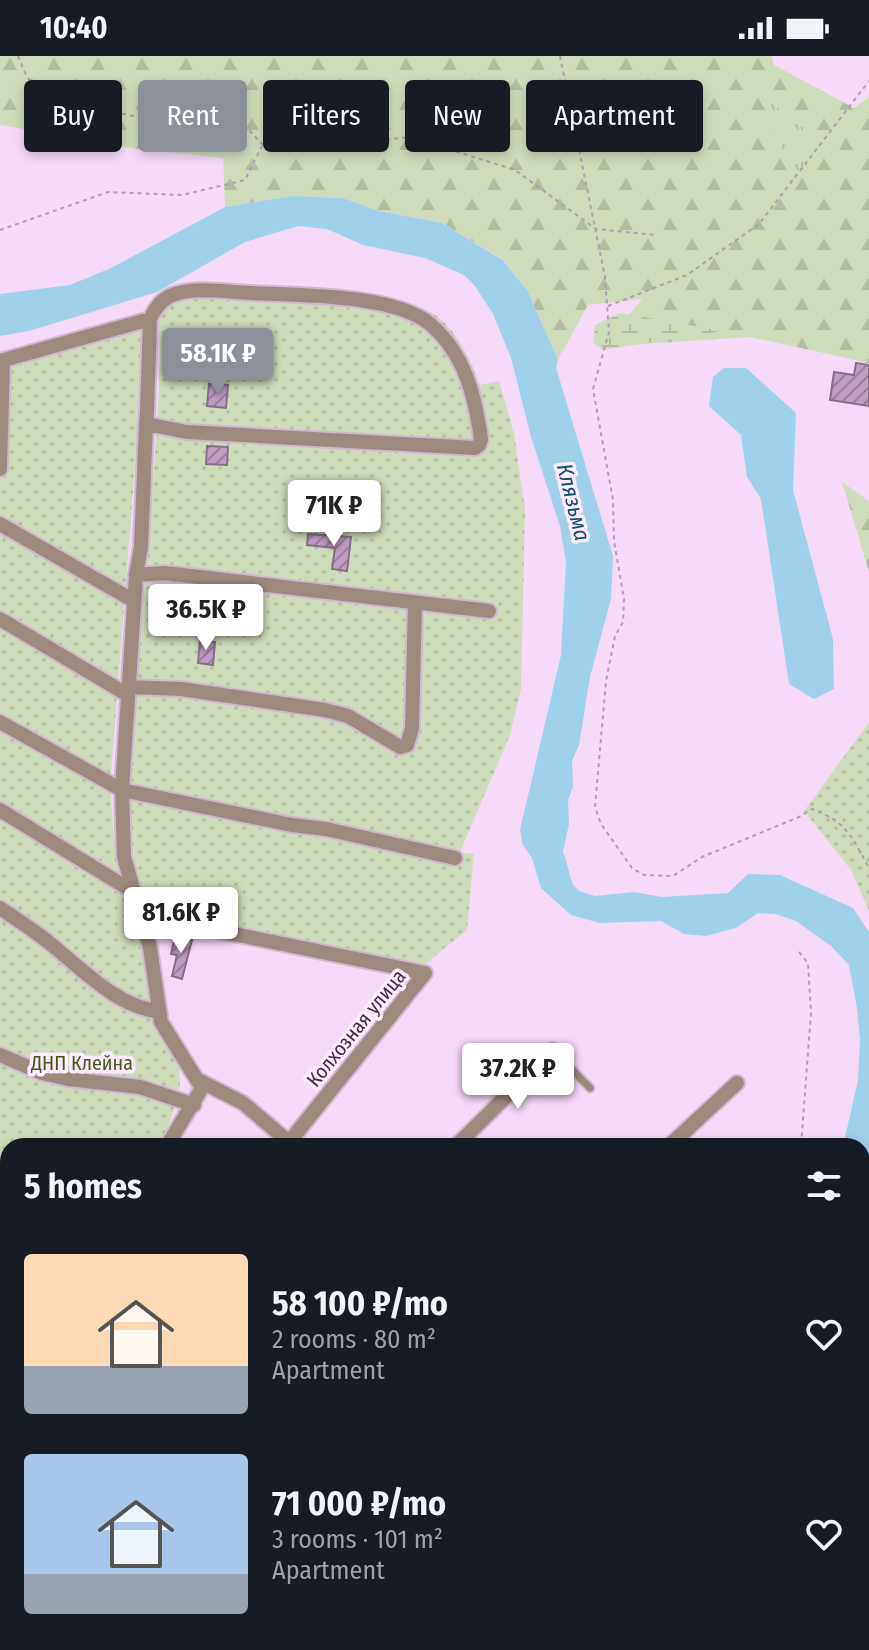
<!DOCTYPE html>
<meta charset="utf-8">
<style>
:root{--surface:#171b24;--page:#20242c;--text:#f1f3f6;--muted:#9ea1a6;--accent:#8c9099}
body{margin:0;font-family:"Fira Sans Condensed",sans-serif;background:var(--page);color:var(--text);height:100vh;display:flex;flex-direction:column;font-size:30px;white-space:nowrap}
*{box-sizing:border-box;margin:0}
p{font-size:26px;color:var(--muted)}
.icon{flex:none;width:44px;height:44px;fill:none;stroke:currentColor;stroke-width:2;stroke-linecap:round;stroke-linejoin:round}
.map{position:relative;flex:1;overflow:hidden}
.details{position:absolute;left:0px;top:1082px;width:870px;height:512px;display:flex;flex-direction:column;background:var(--surface);border-radius:24px 24px 0 0;box-shadow:0 4px 12px #0003}
.details>*{flex:none}
.hud{position:absolute;left:24px;top:24px;width:822px;height:72px;display:flex;gap:16px}
.price{position:absolute;translate:-50% -68px;padding:0 18px;border-radius:8px;background:#fff;color:#222;font-size:26px;line-height:52px;filter:drop-shadow(0 2px 4px #0008)}
.price::after{content:'';position:absolute;left:50%;top:48px;width:24px;height:18px;margin-left:-12px;background:inherit;clip-path:polygon(0 0,100% 0,50% 100%)}
.price.active{background:var(--accent);color:#fff}
ul{padding:0;list-style:none}
li{display:flex;align-items:center;gap:24px;height:200px;padding:0 24px}
li span{display:grid;place-items:center;flex:none;width:224px;height:160px;border-radius:8px;color:#555}
li>.icon{margin-inline-start:auto}
span .icon{width:96px;height:96px;fill:#fffc;stroke-width:1}
li b{font-size:34px}
h2{display:flex;justify-content:space-between;align-items:center;height:96px;padding:0 24px;font-size:34px}
.tag{padding:0 28px;border-radius:8px;background:var(--surface);box-shadow:0 4px 12px #0003;font-size:28px;line-height:72px}
.tag.active{background:var(--accent);color:#fff}
.status{display:flex;justify-content:space-between;align-items:center;height:56px;padding:0 40px;background:var(--surface);direction:ltr}
.status svg{height:22px;fill:currentColor}
.map>svg:first-child{display:block}
.grass{fill:url(#grass-tufts)}
.forest{fill:url(#forest-firs);fill-rule:evenodd}
.wetland{fill:url(#wetland-marsh)}
.garden{fill:url(#garden-dots)}
.water{fill:#9fd1eb}
.building{fill:url(#building-hatch);stroke:#876f8a;stroke-width:2}
.lines{fill:none;stroke-linecap:round;stroke-linejoin:round}
.lane-casing{stroke:#d0b8d2;stroke-width:11}
.street-casing{stroke:#d0b8d2;stroke-width:18}
.path{stroke:#b19cb4;stroke-width:2;stroke-dasharray:4 4;stroke-linecap:butt}
.lane{stroke:#9d8a7e;stroke-width:7}
.street{stroke:#9d8a7e;stroke-width:14}
.labels{text-anchor:middle;stroke-width:7;stroke-linejoin:round;paint-order:stroke}
.street-label{font-size:20px;fill:#3b303c;stroke:#fcebfe}
.park-label{font-size:20px;fill:#455a19;stroke:#fcebfe}
.water-label{font-size:22px;font-style:italic;fill:#0f4e69;stroke:#fcebfe}
</style>
<div class="status"><b>10:40</b><svg viewBox="0 0 49 12"><path d="M0 12V9h3v3zM5 12V6h3v6zM10 12V3h3v9zM15 12V0h3v12zM26 1h20v11H26zM47 4h2v5h-2z"/></svg></div>
<div class="map">
<svg width="869" height="1594" viewBox="0 0 869 1594">
<defs>
<pattern id="grass-tufts" width="24" height="20" patternUnits="userSpaceOnUse" patternTransform="scale(2)"><rect width="24" height="20" fill="#cfdcbb"/><path d="M3 7l-1-3M5 7V3M7 7l1-3M15 17l-1-3M17 17v-4M19 17l1-3" fill="none" stroke="#b3bda2"/></pattern>
<pattern id="forest-firs" width="22" height="20" patternUnits="userSpaceOnUse" patternTransform="scale(2)"><rect width="22" height="20" fill="#cfdcbb"/><path d="M5 1l3.5 6h-7zM16 11l3.5 6h-7z" fill="#b3bda2"/></pattern>
<pattern id="wetland-marsh" width="20" height="14" patternUnits="userSpaceOnUse" patternTransform="scale(2)"><rect width="20" height="14" fill="#cfdcbb"/><path d="M1 5h8M5 5V1M11 12h8M15 12V8" fill="none" stroke="#b3bda2"/></pattern>
<pattern id="garden-dots" width="8" height="8" patternUnits="userSpaceOnUse" patternTransform="scale(2)"><rect width="8" height="8" fill="#cfdcbb"/><path d="M2 2h.1M6 6h.1" fill="none" stroke="#b3bda2" stroke-width="1.8" stroke-linecap="round"/></pattern>
<pattern id="building-hatch" width="6" height="6" patternUnits="userSpaceOnUse" patternTransform="scale(2)"><rect width="6" height="6" fill="#bf9ec2"/><path d="M-1 1l2-2M0 6l6-6M5 7l2-2" fill="none" stroke="#9c819f"/></pattern>
</defs>
<rect width="100%" height="100%" fill="#f5daf8"/>
<path class="grass" d="M758,36L823,87L796,126Z"/>
<path class="forest" d="M0,0H772L774,9L854,52L869,41V307L750,281L612,290L608,285L642,243L588,249L558,304L528,236L505,205L442,167L378,155L343,142L293,140L225,151L223,102L130,92L0,69ZM759,37L823,87L796,125Z
M842,426L869,445V516Z"/>
<path class="wetland" d="M620,257L723,275L603,294L593,287L595,269Z"/>
<path class="garden" d="M329,234C359,239 406,241 432,257C455,271 472,305 480,329L499,325L514,378L525,453L521,633L510,679L460,796L474,798L467,874L420,912L148,856L134,809L128,772V728L157,372L160,294L157,241Z
M140,258L142,277L135,410L110,729L114,783L124,830L143,888L154,968L179,1007L180,1032L164,1086L160,1090H8V1334L0,1343V296Z
M869,666V855L851,814L804,755Z"/>
<path class="water" d="M293,140L343,142L378,155L442,167L504,205L528,236L558,304L556,312L613,500L611,543L590,621L579,689L572,705L573,731L568,744L569,768L563,795L573,829L579,835L595,840L634,836L662,841L728,837L748,818L780,819L853,852L869,876V1117L862,1154V1090H843L858,1024L860,984L857,952L849,909L831,890L796,865L775,858L758,857L736,872L706,880L684,878L661,865L600,867L571,859L541,832L532,802L523,789L520,774L561,599L566,506L560,470L531,381L511,302L493,258L475,230L464,219L425,202L363,189L327,173L298,170L245,186L157,236L29,275L0,280V238L70,229L111,212L225,151Z
M724,312H746L796,357L793,434L833,583L834,633L814,643L789,628L761,443L747,421L741,379L709,350L713,321Z"/>
<path class="building" d="M856,307L869,309V350L830,344L834,316L854,319Z
M209,328L228,329L226,352L207,350Z
M207,390L228,391L227,409L206,408Z
M308,478L351,481L347,515L332,513L335,492L307,489Z
M200,584L215,586L213,609L198,607Z
M175,880L192,884L182,923L172,920L177,899L171,898Z"/>
<g class="lines">
<defs>
<path id="lane" d="M553,994L590,1032
M791,1586L793,1594"/>
<path id="street" d="M0,305L150,263
M146,368L187,376L475,392L479,389L481,383C475,340 465,298 430,268C394,238 296,239 250,237C225,236 194,230 170,240C160,245 155,253 150,263L147,355L146,368L141,491L136,519L122,734L124,801L150,892L161,966L202,1032L167,1090
M0,413L3,305
M0,468L134,545
M136,519L165,517L489,555
M0,563L128,639
M128,631L181,633L325,654L348,660L400,691L407,689L412,672L415,548
M0,666L122,734L292,769L326,773L455,802
M0,754L124,830L133,833
M0,852C16,863 32,873 47,885C79,910 116,951 158,955
M141,859L425,917L286,1090
M0,999L42,1017L68,1023L140,1031L194,1049
M200,1025L243,1047L289,1086
M456,1090L553,994
M669,1090L737,1027
M0,1356L8,1349
M0,1548L8,1540
M581,1586L590,1594
M144,1594L152,1586
M334,1594L342,1586
M552,1594L564,1586"/>
</defs>
<use href="#lane" class="lane-casing"/>
<use href="#street" class="street-casing"/>
<path class="path" d="M18,0L27,21L44,39L82,50L200,73L238,62L263,89L291,94L410,81L515,114L596,173L655,179
M560,0L605,221L609,276L593,333L613,444L614,485L624,543L623,566L615,580L606,625L595,751L601,768L632,812L644,819L673,820L702,801L799,761L812,753C847,766 852,781 869,812
M0,174L108,136L182,139L245,124L262,90
M608,250L687,219L759,168L869,25
M799,896L808,907L811,957L801,1090"/>
<use href="#lane" class="lane"/>
<use href="#street" class="street"/>
</g>
<g class="labels">
<g class="street-label">
<text transform="translate(356 972) rotate(-51)" y="7">Колхозная улица</text>
</g>
<g class="park-label">
<text x="82" y="1014">ДНП Клейна</text>
</g>
<g class="water-label">
<text transform="translate(574 446) rotate(76)" y="8">Клязьма</text>
</g>
</g>
</svg>
<b class="price active" style="left:218px;top:340px">58.1K ₽</b>
<b class="price" style="left:334px;top:492px">71K ₽</b>
<b class="price" style="left:206px;top:596px">36.5K ₽</b>
<b class="price" style="left:181px;top:899px">81.6K ₽</b>
<b class="price" style="left:518px;top:1055px">37.2K ₽</b>
<div class="hud">
<a class="tag">Buy</a>
<a class="tag active">Rent</a>
<a class="tag">Filters</a>
<a class="tag">New</a>
<a class="tag">Apartment</a>
</div>
<section class="details">
<h2>5 homes<svg class="icon" aria-label="filters" viewBox="0 0 24 24"><path d="M4 7h16M4 17h16"/><circle cx="9" cy="7" r="2"/><circle cx="15" cy="17" r="2"/></svg></h2>
<ul>
<li><span style="background:linear-gradient(#ffd9b3 70%,#9aa5b1 0)"><svg class="icon" aria-label="home" viewBox="0 0 24 24"><path d="M3 11l9-7 9 7M6 9v11h12V9"/></svg></span><div><b>58 100 ₽/mo</b><p>2 rooms · 80 m²</p><p>Apartment</p></div><svg class="icon" aria-label="heart" viewBox="0 0 24 24"><path d="M12 20l-8-8c-3-5 5-10 8-4 3-6 11-1 8 4z"/></svg></li>
<li><span style="background:linear-gradient(#a9c7e8 75%,#9aa5b1 0)"><svg class="icon" aria-label="home" viewBox="0 0 24 24"><path d="M3 11l9-7 9 7M6 9v11h12V9"/></svg></span><div><b>71 000 ₽/mo</b><p>3 rooms · 101 m²</p><p>Apartment</p></div><svg class="icon" aria-label="heart" viewBox="0 0 24 24"><path d="M12 20l-8-8c-3-5 5-10 8-4 3-6 11-1 8 4z"/></svg></li>
</ul>
</section>
</div>
